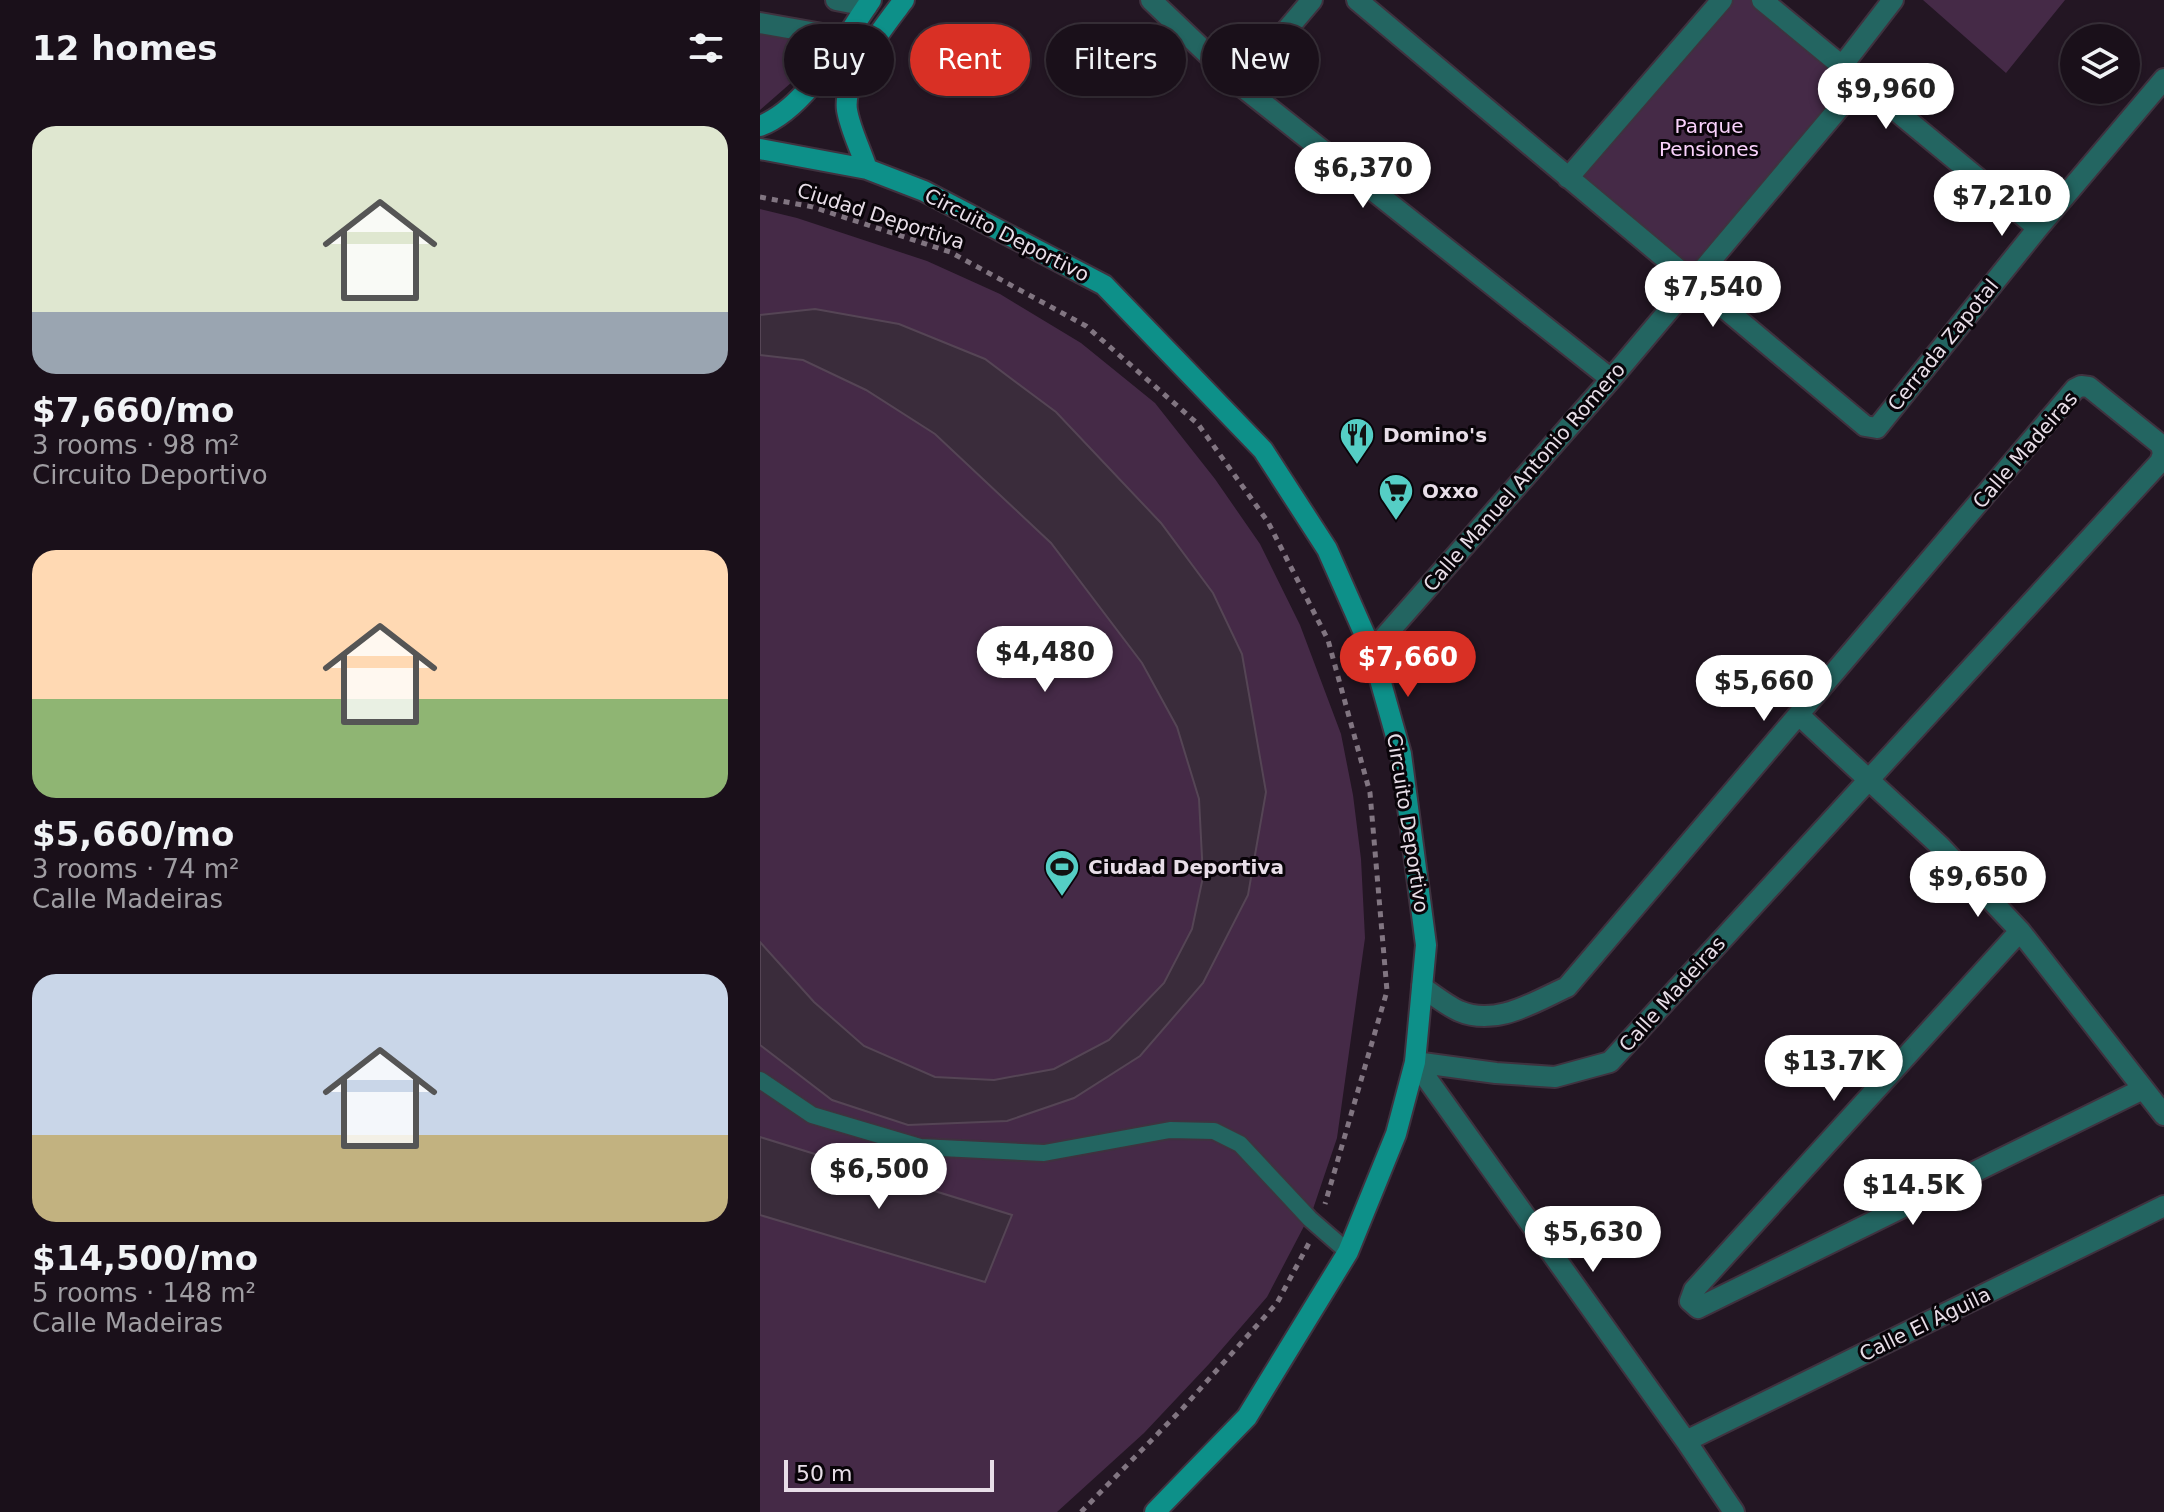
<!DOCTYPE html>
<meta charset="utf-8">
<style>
:root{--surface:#1a101a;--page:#271e27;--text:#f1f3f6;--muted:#9f9da2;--line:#383039;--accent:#d93025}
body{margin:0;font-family:"DejaVu Sans",sans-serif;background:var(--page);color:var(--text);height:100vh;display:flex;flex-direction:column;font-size:30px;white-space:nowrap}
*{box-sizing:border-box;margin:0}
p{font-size:26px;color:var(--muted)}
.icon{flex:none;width:44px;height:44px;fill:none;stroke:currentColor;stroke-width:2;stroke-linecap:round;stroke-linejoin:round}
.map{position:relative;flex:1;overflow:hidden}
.panel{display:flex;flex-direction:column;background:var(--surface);width:760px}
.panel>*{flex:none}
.hud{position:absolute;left:24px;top:24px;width:760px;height:72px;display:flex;gap:16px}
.controls{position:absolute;left:1300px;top:24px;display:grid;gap:16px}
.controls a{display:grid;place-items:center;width:80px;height:80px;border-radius:50%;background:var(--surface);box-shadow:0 2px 6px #0004,0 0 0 2px var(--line);font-size:40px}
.scale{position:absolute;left:24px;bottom:20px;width:210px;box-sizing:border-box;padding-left:8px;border:4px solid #e8dee8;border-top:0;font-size:22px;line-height:28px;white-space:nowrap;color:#e8dee8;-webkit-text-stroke:6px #090409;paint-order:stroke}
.price{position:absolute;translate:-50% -68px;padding:0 18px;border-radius:28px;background:#fff;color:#222;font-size:26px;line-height:52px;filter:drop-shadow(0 2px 4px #0008)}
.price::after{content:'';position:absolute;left:50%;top:48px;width:24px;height:18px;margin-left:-12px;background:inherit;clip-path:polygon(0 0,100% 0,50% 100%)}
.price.selected{background:var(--accent);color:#fff}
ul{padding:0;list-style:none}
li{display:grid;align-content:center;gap:16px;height:424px;padding:0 32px}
li span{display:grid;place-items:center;height:248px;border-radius:24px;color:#555}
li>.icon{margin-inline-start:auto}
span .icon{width:144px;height:144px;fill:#fffc;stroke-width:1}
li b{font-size:34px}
h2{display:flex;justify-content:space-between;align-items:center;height:96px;padding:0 32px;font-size:34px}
.pill{padding:0 28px;border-radius:36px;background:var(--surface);box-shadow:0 2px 6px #0004,0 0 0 2px var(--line);font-size:28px;line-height:72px}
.pill.selected{background:var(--accent);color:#fff}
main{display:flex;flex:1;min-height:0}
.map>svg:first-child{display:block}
.green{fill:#452a47}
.building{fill:#3a2c3b;stroke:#554555;stroke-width:2}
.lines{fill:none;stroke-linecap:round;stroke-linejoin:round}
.service-casing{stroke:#3f323f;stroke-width:20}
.minor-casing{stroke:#3f323f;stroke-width:24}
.secondary-casing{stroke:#3f323f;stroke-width:24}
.path{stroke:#817581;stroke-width:5;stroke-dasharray:6 6;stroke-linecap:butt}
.service{stroke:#236561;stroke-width:16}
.minor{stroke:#236561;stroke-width:20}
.secondary{stroke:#0d9089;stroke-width:20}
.labels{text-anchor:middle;stroke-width:6;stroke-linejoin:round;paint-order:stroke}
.park-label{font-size:20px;fill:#fad2fc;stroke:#090409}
.street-label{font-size:20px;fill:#e8dee8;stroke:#090409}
.poi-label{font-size:20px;font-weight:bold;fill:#e8dee8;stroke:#090409;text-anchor:start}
</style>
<main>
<section class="panel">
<h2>12 homes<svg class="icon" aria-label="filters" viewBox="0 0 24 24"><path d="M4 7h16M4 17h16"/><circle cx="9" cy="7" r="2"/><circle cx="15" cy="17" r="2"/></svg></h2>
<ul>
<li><span style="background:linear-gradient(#dfe7d0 75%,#9aa5b1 0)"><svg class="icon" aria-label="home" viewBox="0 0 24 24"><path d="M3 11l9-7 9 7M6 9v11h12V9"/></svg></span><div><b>$7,660/mo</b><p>3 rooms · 98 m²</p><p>Circuito Deportivo</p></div></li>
<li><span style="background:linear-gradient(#ffd9b3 60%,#8fb573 0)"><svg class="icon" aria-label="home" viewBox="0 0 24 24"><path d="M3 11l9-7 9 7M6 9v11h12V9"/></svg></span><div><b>$5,660/mo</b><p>3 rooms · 74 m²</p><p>Calle Madeiras</p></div></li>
<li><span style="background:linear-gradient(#c9d6e8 65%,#c2b280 0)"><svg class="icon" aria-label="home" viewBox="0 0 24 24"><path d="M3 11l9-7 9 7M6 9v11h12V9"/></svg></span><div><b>$14,500/mo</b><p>5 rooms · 148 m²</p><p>Calle Madeiras</p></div></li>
</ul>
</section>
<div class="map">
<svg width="1404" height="1512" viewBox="0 0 1404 1512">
<rect width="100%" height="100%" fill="#231623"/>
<path class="green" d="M962,0H1002L1101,82L931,282L808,178Z
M1163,0H1305L1246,73Z
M0,32L63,43L32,82L0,110Z
M0,209L37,218L167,261L240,294L321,343L395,403L455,479L500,544L540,625L581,734L593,795L601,859L605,938L577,1138L553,1209L507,1297L449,1364L384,1433L297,1512H0Z"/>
<path class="building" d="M55,309L139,324L225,359L296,412L401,523L453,593L482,654L506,792L488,895L443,983L380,1056L314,1098L247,1121L148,1125L72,1100L0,1045V942L54,1002L104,1046L175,1077L234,1080L294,1069L349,1040L404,983L432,929L443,877L439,799L417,727L382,663L291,543L175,434L106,390L43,360L0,355V315Z
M0,1137L252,1215L225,1282L0,1215Z"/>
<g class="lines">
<defs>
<path id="service" d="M0,1080L52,1115L160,1147L284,1153L410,1130L454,1131L480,1144L550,1219L588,1252"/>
<path id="minor" d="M76,0L107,6
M391,0L480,85L851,379
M597,0L1105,426L1117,428L1278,228L1404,79
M1002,0L1278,228
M0,23L85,38
M1082,66L1133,0
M480,85L552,0
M808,178L962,0
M612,651L851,379L1101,82
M1040,716L1180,846L1260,931L1404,1115
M1260,931L934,1290L930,1301L938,1308L1383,1089
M655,1062L736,1073L795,1077L850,1062L1400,462L1403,454L1401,445L1329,387L1321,386L1315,389L807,987C774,1002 736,1027 699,1011C686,1005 674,995 662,987
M655,1062L926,1441L974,1512
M926,1441L1404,1206"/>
<path id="secondary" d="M0,126C47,108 83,40 111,0
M0,149L107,169L164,191L344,285L503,450L567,549L612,651L641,754L666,945L655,1062L636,1134L588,1252L487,1417L395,1512
M107,169C101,150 90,129 87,110C82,78 126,24 144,0"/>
</defs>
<use href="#service" class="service-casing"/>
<use href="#minor" class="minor-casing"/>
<use href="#secondary" class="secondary-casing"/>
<path class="path" d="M0,197L53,207L190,252L326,326L438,424L508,522L568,640L610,793L627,991L565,1204
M321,1512L423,1408L517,1303L549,1243"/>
<use href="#service" class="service"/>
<use href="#minor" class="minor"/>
<use href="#secondary" class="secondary"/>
</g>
<defs>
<symbol id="restaurant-pin" viewBox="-11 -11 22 30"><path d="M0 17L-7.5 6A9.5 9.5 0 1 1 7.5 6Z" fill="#55cec5" stroke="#090409"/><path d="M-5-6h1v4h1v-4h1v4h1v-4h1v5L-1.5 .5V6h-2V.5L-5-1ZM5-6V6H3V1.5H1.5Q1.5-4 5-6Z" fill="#111"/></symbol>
<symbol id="supermarket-pin" viewBox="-11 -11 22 30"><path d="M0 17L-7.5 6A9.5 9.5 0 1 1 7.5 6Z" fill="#55cec5" stroke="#090409"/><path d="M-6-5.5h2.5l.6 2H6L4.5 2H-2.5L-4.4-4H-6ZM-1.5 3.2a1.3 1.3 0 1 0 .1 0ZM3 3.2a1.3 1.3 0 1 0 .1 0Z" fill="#111"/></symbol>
<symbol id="stadium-pin" viewBox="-11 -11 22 30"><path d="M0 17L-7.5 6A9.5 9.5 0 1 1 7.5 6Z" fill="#55cec5" stroke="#090409"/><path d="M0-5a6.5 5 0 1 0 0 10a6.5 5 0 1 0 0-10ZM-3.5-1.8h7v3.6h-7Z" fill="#111"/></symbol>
</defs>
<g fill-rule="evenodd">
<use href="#restaurant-pin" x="577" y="415" width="40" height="54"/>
<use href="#supermarket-pin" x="616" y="471" width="40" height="54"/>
<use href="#stadium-pin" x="282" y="847" width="40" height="54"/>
</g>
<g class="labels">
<g class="park-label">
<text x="949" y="133">Parque<tspan x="949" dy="23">Pensiones</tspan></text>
</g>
<g class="street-label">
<text transform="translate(121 216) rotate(18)" y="7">Ciudad Deportiva</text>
<text transform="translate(247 235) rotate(27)" y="7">Circuito Deportivo</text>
<text transform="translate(1183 345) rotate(-51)" y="7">Cerrada Zapotal</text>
<text transform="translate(1265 450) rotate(-49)" y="7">Calle Madeiras</text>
<text transform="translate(764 477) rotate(-49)" y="7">Calle Manuel Antonio Romero</text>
<text transform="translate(648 823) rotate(81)" y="7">Circuito Deportivo</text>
<text transform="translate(912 994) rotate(-48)" y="7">Calle Madeiras</text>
<text transform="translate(1165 1324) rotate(-26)" y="7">Calle El Águila</text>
</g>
<g class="poi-label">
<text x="623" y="442">Domino's</text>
<text x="662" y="498">Oxxo</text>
<text x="328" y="874">Ciudad Deportiva</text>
</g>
</g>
</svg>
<div class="controls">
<a><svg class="icon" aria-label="layers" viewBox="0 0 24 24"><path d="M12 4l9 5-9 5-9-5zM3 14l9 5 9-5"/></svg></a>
</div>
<div class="scale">50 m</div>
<b class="price" style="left:1126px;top:131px">$9,960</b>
<b class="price" style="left:603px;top:210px">$6,370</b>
<b class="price" style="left:1242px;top:238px">$7,210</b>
<b class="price" style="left:953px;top:329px">$7,540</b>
<b class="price" style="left:285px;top:694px">$4,480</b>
<b class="price selected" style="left:648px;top:699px">$7,660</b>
<b class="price" style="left:1004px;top:723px">$5,660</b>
<b class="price" style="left:1218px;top:919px">$9,650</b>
<b class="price" style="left:1074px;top:1103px">$13.7K</b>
<b class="price" style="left:119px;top:1211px">$6,500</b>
<b class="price" style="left:1153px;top:1227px">$14.5K</b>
<b class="price" style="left:833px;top:1274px">$5,630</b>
<div class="hud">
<a class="pill">Buy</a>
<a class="pill selected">Rent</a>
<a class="pill">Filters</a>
<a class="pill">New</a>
</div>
</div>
</main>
